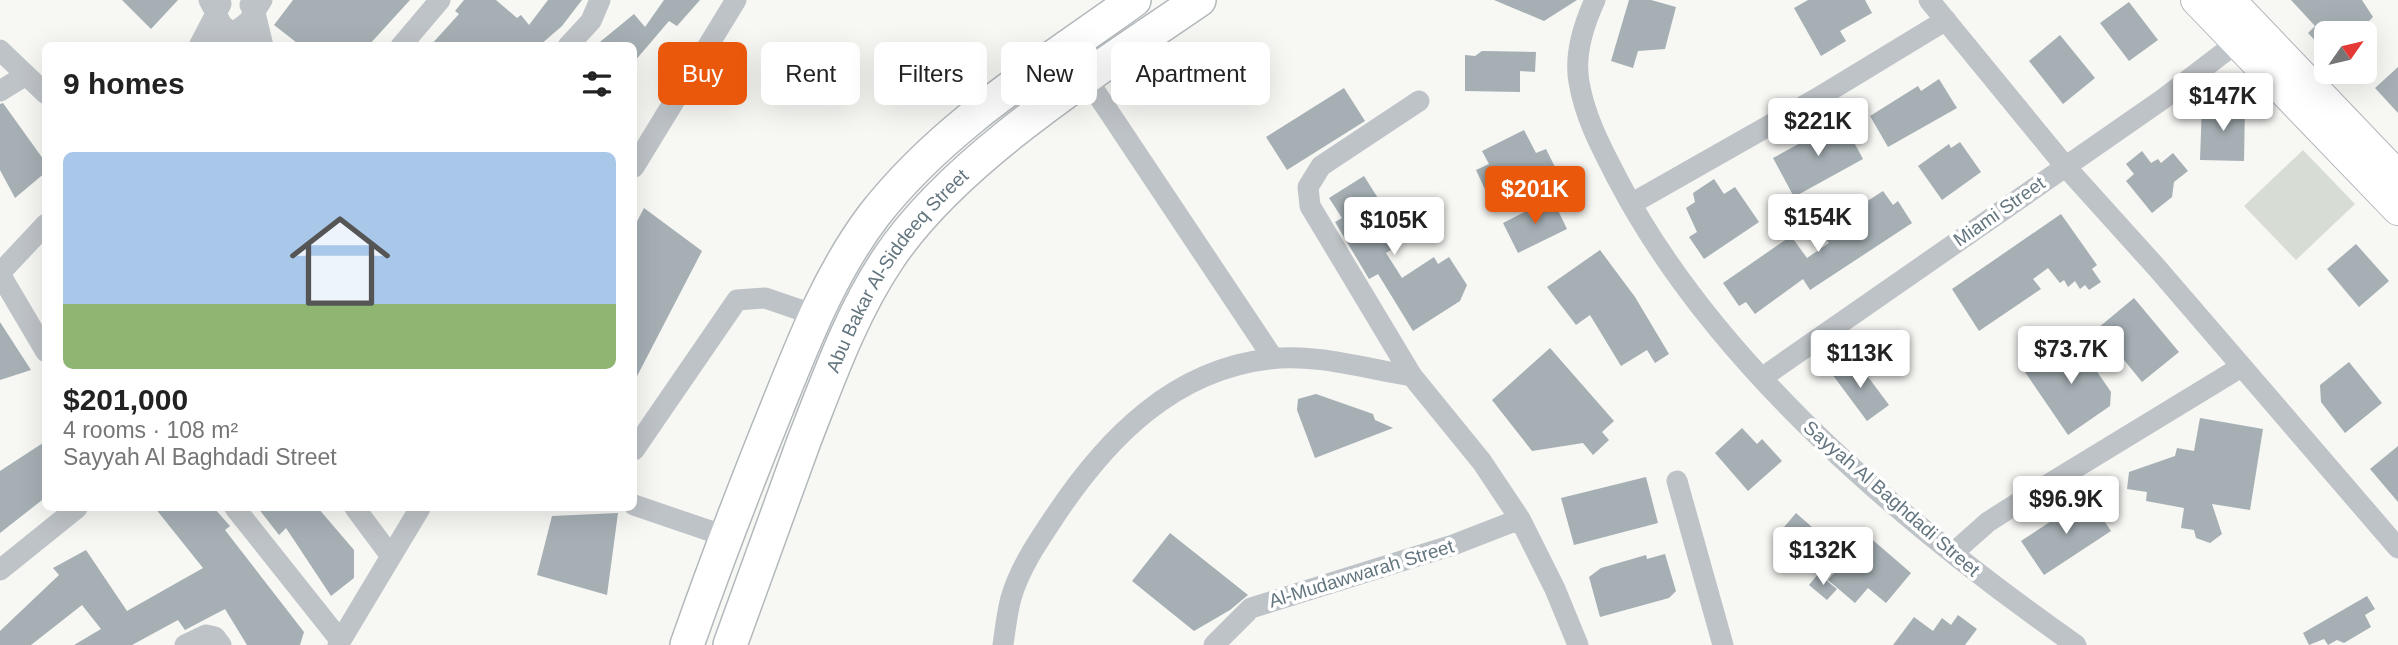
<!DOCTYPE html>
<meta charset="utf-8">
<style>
:root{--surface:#fff;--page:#f6f6f6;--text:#222;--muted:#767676;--line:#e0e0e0;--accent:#ea580c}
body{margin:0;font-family:Arial,sans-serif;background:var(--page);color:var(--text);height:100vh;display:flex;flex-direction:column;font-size:26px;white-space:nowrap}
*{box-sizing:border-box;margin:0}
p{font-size:23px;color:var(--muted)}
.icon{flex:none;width:38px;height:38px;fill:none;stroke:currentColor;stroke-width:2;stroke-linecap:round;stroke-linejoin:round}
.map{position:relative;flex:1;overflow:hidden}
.drawer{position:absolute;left:42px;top:42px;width:595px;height:469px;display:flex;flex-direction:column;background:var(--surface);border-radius:10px;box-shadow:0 7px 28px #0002}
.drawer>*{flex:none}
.banner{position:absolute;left:658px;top:42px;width:665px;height:63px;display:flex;gap:14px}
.needle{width:46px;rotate:56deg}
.controls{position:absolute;left:2314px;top:21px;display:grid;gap:14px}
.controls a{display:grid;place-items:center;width:63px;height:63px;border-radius:10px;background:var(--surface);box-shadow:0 7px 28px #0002;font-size:35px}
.price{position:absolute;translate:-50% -60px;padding:0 16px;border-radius:7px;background:#fff;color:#222;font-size:23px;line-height:46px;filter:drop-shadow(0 2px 4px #0008)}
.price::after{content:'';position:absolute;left:50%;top:42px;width:21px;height:16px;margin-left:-10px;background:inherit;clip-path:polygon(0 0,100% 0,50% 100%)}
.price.selected{background:var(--accent);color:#fff}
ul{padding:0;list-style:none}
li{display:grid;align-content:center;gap:14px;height:371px;padding:0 21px}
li+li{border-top:2px solid var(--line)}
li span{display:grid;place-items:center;height:217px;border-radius:10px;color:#555}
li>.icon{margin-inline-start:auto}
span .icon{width:126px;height:126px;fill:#fffc;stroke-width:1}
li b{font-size:30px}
h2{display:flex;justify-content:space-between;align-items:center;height:84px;padding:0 21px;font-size:30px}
.tag{padding:0 24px;border-radius:10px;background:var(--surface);box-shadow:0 7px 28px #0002;font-size:24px;line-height:63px}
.tag.selected{background:var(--accent);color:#fff}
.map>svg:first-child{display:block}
.green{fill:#d7dcd4}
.building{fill:#a5afb4}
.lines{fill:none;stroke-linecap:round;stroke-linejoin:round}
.secondary-casing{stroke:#b1b7bb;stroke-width:32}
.primary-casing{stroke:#b2b8bb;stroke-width:36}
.minor{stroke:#bec3c7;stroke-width:21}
.secondary{stroke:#fff;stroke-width:30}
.primary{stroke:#fff;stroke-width:33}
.labels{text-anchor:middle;stroke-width:7;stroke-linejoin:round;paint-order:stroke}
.street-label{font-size:19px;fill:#63757f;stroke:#fff}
</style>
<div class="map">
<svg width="2398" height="645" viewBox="0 0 2398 645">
<rect width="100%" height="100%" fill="#f7f7f4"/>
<path class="green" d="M2303,150L2355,204L2296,260L2244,206Z"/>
<path class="building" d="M122,0H178L151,29Z
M293,0H410L368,46H301L274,25Z
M464,0H496L517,18L521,15L529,25L548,0H582L562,26L539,46H430L459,14L455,11Z
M664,0H700L677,26L669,21L634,62V46H595L634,14L645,27Z
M1494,0H1577L1544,21Z
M1629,0H1651L1676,7L1665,49L1638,51L1633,68L1611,61Z
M1808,0H1865L1872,13L1840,31L1846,41L1821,56L1794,8Z
M2291,0H2362L2373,17L2357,33H2326V52L2308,33L2315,26Z
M2129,2L2158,40L2129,61L2100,23Z
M2060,35L2095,78L2063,104L2029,61Z
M1482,51L1536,52L1535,72L1520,71V92L1465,91V55L1475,56Z
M2398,67V113L2375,88Z
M1939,79L1957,108L1888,147L1870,116L1918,86L1921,91Z
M1344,88L1365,121L1287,170L1266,137Z
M3,103L46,163V172L15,198L0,170V104Z
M2202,104L2245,106L2244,161L2200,160Z
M1842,120L1863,159L1794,197L1773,158Z
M1524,130L1536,153L1546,149L1555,167L1489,198L1476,170L1489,164L1482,151Z
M1960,142L1981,172L1942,200L1918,166L1949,144L1951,148Z
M2142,151L2151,163L2158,159L2161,163L2173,153L2188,171L2174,182L2172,197L2152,213L2126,181L2134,174L2126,164Z
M1364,176L1405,241L1386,253L1402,278L1434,257L1438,264L1449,257L1467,285L1460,301L1413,331L1378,274L1369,279L1335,222L1342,218L1329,198Z
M1714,179L1724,194L1735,187L1759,222L1704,259L1689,237L1697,232L1686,208L1695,202L1693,193Z
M1883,191L1893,205L1898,201L1912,223L1810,290L1803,279L1755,314L1746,302L1739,306L1723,283L1791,236L1807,258L1829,243L1821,231Z
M1552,198L1567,229L1518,253L1503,223Z
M644,208L702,251L634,382V227Z
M2061,214L2097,265L2092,269L2101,282L2089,290L2085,285L2080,289L2075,281L2068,287L2064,280L2060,283L2048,268L2033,279L2041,289L1979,331L1952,289Z
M2356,244L2389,281L2359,307L2327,269Z
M1600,250L1635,297L1669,354L1655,363L1647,350L1621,366L1590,315L1576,325L1547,287Z
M2134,298L2179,352L2142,382L2098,328Z
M0,322L31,370L0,380Z
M2074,338L2111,392L2110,406L2068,435L2025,372Z
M1550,348L1614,421L1602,432L1609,440L1593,455L1583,443L1532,451L1492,400Z
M1854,358L1889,405L1867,421L1832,374Z
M2349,362L2382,403L2345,433L2321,402L2320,385Z
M1316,394L1373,414L1375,420L1393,428L1315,458L1297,410L1298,399Z
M2200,418L2263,429L2250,510L2212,504L2222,534L2210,543L2196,538L2194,530L2181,528L2184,508L2146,501L2147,492L2127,489L2129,472L2175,456L2177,448L2194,451Z
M1742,428L1757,444L1762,439L1782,461L1748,491L1715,453Z
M46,441V497L0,533V471Z
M2398,446V502L2370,469Z
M1646,477L1658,523L1574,545L1561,498Z
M2088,497L2111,531L2044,575L2021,541Z
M155,508H214L230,526L225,530L304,632L300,645H247L225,609L185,630L178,620L132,645H74L101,629L82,605L31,645H0V631L59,575L53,568L86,550L127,611L203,568Z
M258,508H318L354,550V578L331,596L286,528L279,535Z
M618,513L607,595L537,575L552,516Z
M1796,513L1821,535L1799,561L1774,539Z
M1170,533L1248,595L1230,610L1194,631L1132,581Z
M1867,535L1911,573L1886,603L1868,588L1855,603L1828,580Z
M1665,554L1676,591L1669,598L1600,617L1589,577L1601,568L1646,555L1647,559Z
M1818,574L1837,589L1827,600L1809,585Z
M2367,596L2375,609L2365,615L2371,627L2344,643L2337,640L2328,645L2324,639L2309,645L2303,633Z
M1958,615L1977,629L1965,645H1893L1914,617L1933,631L1942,618L1951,625Z"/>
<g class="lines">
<defs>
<path id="secondary" d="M2196,0L2398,210
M2230,0L2398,176"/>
<g id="primary">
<path d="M687,645C715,565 745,487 777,408C804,341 830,273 874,215C943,126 1044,65 1134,0"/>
<path id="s1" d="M730,645C754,577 779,509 804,441C828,380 851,314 888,259C954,159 1100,68 1199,0"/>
</g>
</defs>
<use href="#secondary" class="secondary-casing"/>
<use href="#primary" class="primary-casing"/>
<path class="minor" d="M209,0L222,25L248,46
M1595,0C1583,26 1574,54 1579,82C1585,118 1602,149 1618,180C1716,367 1906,526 2076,645
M1929,0L2065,166L2157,268L2398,548
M250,5L255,13L263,46
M199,46L221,4
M217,46L249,21L262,0
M401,46L440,0
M568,46L591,21L600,0
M0,50L46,94
M1087,79L1273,358
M0,91L26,75
M1419,101L1321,166L1308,187L1310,206L1412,376L1482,462L1520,519L1555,589L1578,645
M634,167L736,0
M1631,204L1816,99L1946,20
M0,273L46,224
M0,274L46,352
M1763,377L2163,99L2235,44
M634,450L737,300L765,298L815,315
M1677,481L1723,645
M634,505L725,536
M235,508L340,640
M355,508L390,555
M1953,553L1988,522L2013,506L2241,367
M0,570L77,508
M185,645L206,635L215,637L221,645
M338,645L420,508
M1003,645C1005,630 1007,613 1011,598C1020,567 1039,540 1057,513C1108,437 1174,370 1269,359C1316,353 1366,369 1412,376
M1214,645L1251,608L1453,545L1520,519"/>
<use href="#secondary" class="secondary"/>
<use href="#primary" class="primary"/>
</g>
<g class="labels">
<g class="street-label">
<text transform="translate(1999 211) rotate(-35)" y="7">Miami Street</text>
<text dy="7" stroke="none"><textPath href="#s1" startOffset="413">Abu Bakar Al-Siddeeq Street</textPath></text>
<text transform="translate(1892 498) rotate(41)" y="7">Sayyah Al Baghdadi Street</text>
<text transform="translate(1361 573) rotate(-17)" y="7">Al-Mudawwarah Street</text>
</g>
</g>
</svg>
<div class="controls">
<a><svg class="needle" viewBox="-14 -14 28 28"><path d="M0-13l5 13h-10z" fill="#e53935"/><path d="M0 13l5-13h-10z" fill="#767676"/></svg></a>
</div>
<b class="price" style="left:2223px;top:133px">$147K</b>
<b class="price" style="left:1818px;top:158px">$221K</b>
<b class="price selected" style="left:1535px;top:226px">$201K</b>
<b class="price" style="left:1818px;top:254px">$154K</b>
<b class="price" style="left:1394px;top:257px">$105K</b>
<b class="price" style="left:2071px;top:386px">$73.7K</b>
<b class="price" style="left:1860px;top:390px">$113K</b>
<b class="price" style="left:2066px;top:536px">$96.9K</b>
<b class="price" style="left:1823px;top:587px">$132K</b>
<div class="banner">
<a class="tag selected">Buy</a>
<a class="tag">Rent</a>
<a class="tag">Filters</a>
<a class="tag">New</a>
<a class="tag">Apartment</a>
</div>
<section class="drawer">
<h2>9 homes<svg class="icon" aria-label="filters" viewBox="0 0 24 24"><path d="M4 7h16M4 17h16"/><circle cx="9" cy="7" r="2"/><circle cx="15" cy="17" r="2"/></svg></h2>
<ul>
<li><span style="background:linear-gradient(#a9c7e8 70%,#8fb573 0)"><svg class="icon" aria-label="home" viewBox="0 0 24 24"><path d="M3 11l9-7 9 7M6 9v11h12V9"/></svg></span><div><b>$201,000</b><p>4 rooms · 108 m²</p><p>Sayyah Al Baghdadi Street</p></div></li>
</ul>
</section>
</div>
